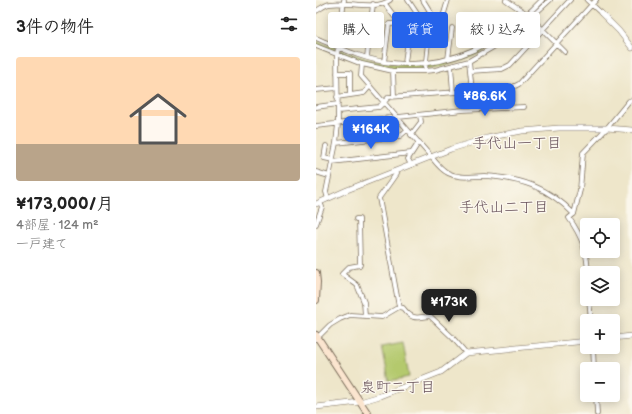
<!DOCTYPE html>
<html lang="ja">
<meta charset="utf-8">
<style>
:root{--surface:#fff;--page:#f6f6f6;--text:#222;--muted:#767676;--line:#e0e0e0;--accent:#2563eb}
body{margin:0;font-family:"Balsamiq Sans","Klee One",sans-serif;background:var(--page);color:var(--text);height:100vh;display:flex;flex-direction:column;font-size:15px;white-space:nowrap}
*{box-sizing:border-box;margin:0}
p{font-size:13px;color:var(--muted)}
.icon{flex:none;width:22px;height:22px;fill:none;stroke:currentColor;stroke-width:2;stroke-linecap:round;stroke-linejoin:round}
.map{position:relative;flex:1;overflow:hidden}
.side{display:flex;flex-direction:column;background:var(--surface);width:316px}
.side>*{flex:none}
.top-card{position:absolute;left:12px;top:12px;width:244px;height:36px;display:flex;gap:8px}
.tools{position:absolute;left:264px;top:218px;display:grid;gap:8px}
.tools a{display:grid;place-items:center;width:40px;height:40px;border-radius:4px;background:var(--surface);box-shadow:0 2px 10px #0003;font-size:20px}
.price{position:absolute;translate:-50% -34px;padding:0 9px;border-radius:8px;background:var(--accent);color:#fff;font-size:13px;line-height:26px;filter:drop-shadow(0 1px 2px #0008)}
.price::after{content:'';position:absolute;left:50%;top:24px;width:12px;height:9px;margin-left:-6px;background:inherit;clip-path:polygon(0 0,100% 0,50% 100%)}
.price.active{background:#222;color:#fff}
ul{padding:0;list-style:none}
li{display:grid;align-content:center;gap:8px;height:212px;padding:0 16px}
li+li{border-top:1px solid var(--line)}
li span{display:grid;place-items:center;height:124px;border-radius:4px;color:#555}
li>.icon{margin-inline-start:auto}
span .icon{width:72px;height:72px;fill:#fffc;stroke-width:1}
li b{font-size:17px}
h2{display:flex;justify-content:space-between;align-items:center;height:48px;padding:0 16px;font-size:17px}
.chip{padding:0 14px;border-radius:4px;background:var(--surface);box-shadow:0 2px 10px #0003;font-size:14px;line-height:36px}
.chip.active{background:var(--accent);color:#fff}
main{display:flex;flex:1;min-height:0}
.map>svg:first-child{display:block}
.green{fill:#b4c96d;stroke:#787a46}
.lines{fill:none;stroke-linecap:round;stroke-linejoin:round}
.minor-casing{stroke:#7a6c5a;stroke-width:5.5}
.tertiary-casing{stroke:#7a6c5a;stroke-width:6}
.secondary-casing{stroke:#7a6c5a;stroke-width:8}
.minor{stroke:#fff;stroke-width:4}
.tertiary{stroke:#fff;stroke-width:5}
.secondary{stroke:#fbe5cf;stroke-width:6}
.labels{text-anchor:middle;stroke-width:3;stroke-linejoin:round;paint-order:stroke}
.neighbourhood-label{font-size:15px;fill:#67515a;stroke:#fbf7ec}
</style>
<main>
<section class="side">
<h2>3件の物件<svg class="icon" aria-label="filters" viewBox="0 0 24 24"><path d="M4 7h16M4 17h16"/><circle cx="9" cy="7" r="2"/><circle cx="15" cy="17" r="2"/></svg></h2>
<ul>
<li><span style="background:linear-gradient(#ffd9b3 70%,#b9a48a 0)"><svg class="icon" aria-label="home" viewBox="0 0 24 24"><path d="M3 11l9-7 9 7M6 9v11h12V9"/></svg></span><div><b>¥173,000/月</b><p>4部屋 · 124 m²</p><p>一戸建て</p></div></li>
</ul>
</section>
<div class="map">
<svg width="316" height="414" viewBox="0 0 316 414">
<rect width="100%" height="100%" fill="#fbf7ec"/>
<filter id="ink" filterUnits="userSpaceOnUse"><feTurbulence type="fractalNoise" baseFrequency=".025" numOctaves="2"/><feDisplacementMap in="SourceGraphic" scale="8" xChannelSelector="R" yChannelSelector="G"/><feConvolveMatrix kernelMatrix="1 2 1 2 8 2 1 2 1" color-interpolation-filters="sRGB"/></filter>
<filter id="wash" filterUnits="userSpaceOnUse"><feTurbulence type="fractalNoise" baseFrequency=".012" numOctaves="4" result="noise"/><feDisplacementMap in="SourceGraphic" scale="16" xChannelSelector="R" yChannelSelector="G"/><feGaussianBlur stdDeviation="0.9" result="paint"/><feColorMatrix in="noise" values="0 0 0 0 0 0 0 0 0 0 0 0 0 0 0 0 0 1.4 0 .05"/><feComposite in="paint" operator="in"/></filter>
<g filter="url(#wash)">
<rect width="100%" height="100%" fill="#eee6ca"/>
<path class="green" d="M227,0H233C219,12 205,29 189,39C147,67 96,78 46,62C43,61 40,59 36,57L34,58L0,45V41L58,61L103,65H113L144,57L156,53L184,39L185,37Z
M87,343L93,377L73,381L66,347Z"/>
</g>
<g filter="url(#ink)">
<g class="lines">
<defs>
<path id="minor" d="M92,0L104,18
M107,0L115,13L109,71
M190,0L211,14L249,52
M271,0L285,13
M69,4L81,20V23
M0,11C4,9 10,4 14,4C32,1 59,11 74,0
M115,18L126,20L132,0
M0,38C24,48 49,60 76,63C134,70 186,42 226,0
M0,46L46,64L77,71H109L119,70L153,61L191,39L234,0
M51,57L57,4
M132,59L136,28
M153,61L156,91
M68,62L73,24L94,23L115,13
M89,63L94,23
M46,64L45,76C67,101 89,127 111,152C117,158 123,169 132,173C143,179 156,176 168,176C205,178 232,187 258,214
M135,66L137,92
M77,71L78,96
M154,71L186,69L194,65L254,0
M21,73H34V94
M0,90L21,88
M21,97L48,93L54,86
M0,107L22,104
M22,111L63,107L73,97L195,88L203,84L280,0
M0,126L147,110L208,107
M95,135L105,122L104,115
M20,143L84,136L91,130
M10,146L8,158L17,160
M16,162L95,153
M95,165L92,159L103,142
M79,171L80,174L63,198L83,307
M0,172L13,176
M12,199L10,192L20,143L22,124L21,55L28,0
M40,219H43L44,265L33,267L26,274L41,285L48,302L49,316
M0,224L6,207L4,202
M272,273C271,250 266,237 253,218L258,214L264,190L267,153L291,128L313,101L316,100
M273,299L275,321
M83,307L87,308C96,320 100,318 114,316L136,337L150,353
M0,339L14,325L24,319L34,315L66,317L83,307
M277,347L278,369
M280,395L281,414"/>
<path id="tertiary" d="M285,13L303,31L316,48
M0,204L31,190L135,149L171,138L206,131L243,128H291L316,130
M297,338L316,336
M0,407L44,402L64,396L125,372L150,353L271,341"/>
<path id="secondary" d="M0,273L1,282L0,300
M0,335L52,414"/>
</defs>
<use href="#minor" class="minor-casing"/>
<use href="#tertiary" class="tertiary-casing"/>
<use href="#secondary" class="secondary-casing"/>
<use href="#minor" class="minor"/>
<use href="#tertiary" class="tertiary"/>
<use href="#secondary" class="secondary"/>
</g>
</g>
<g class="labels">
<g class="neighbourhood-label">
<text x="201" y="148">手代山一丁目</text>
<text x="188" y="212">手代山二丁目</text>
<text x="82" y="392">泉町二丁目</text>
</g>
</g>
</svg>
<div class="tools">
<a><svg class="icon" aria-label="locate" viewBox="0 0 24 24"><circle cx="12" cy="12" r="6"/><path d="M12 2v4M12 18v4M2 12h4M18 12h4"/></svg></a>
<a><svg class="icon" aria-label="layers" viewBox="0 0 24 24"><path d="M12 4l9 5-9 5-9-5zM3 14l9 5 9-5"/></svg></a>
<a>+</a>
<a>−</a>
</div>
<b class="price" style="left:169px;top:117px">¥86.6K</b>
<b class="price" style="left:55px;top:150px">¥164K</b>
<b class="price active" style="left:133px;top:323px">¥173K</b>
<div class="top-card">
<a class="chip">購入</a>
<a class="chip active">賃貸</a>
<a class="chip">絞り込み</a>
</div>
</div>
</main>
